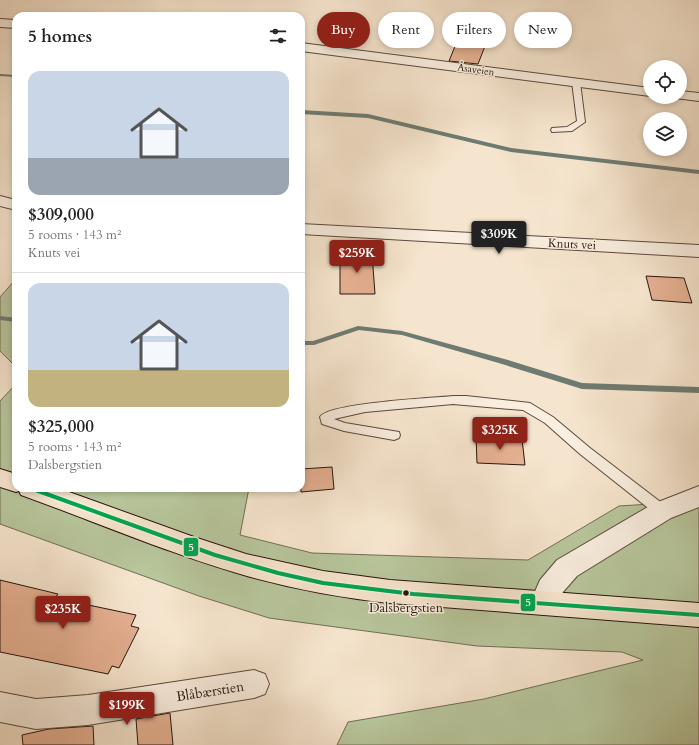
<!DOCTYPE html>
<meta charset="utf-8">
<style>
:root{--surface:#fff;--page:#f6f6f6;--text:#222;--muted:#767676;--line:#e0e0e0;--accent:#8f2418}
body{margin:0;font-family:Cardo,serif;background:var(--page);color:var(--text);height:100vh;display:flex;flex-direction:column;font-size:15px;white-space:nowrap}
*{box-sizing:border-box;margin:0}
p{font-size:13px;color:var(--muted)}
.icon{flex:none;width:22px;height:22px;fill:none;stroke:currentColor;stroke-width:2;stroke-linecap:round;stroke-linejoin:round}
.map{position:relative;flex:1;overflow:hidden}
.side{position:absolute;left:12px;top:12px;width:293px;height:480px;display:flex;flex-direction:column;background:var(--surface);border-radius:12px;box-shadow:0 2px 6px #0003}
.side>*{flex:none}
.banner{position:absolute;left:317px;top:12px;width:322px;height:36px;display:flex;gap:8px}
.buttons{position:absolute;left:643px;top:60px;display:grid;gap:8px}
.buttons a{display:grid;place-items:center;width:44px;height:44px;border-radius:50%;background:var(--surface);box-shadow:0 2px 6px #0003;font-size:20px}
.price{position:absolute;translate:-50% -34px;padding:0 9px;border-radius:4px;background:var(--accent);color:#fff;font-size:13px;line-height:26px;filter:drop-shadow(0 1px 2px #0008)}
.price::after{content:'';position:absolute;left:50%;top:24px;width:12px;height:9px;margin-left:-6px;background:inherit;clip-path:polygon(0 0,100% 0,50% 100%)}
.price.current{background:#222;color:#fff}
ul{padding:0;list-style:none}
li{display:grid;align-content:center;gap:8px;height:212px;padding:0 16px}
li+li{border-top:1px solid var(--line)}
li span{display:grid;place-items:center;height:124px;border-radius:12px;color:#555}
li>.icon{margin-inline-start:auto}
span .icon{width:72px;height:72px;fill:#fffc;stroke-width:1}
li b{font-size:17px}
h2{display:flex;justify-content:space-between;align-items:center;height:48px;padding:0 16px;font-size:17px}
.chip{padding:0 14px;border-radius:18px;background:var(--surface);box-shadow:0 2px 6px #0003;font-size:14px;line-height:36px}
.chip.current{background:var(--accent);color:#fff}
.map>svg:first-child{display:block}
.green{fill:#b8c69c;stroke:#706e55}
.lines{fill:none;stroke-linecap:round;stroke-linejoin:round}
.stream{fill:#6e7b72;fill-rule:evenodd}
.building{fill:#e6b193;stroke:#27150e}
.service-casing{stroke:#5b493e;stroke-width:2}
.minor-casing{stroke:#5b493e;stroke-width:2}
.primary-casing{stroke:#27150e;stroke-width:2}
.service{fill:#f9eedf;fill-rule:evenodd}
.minor{fill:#f9eedf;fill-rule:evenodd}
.primary{fill:#f6e5ce;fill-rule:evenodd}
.bus-1-casing{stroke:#f9eedf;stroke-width:7}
.bus-1{stroke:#00a651;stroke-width:4}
.bus-dot{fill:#27150e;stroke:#f9eedf;stroke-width:1.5}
.labels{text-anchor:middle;stroke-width:3;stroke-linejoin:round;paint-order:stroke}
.far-street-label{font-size:10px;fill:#27150e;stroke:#f9eedf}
.street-label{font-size:12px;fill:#27150e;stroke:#f9eedf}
.near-bus-label{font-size:13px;fill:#27150e;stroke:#f9eedf}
.near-street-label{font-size:14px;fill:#27150e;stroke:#f9eedf}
.line-badge{stroke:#f9eedf;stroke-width:1.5}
.badge-label{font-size:11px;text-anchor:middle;font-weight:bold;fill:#fff}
</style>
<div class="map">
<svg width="699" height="745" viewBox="0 0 699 745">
<rect width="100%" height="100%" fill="#f6e5ce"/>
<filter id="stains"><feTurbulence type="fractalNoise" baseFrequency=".005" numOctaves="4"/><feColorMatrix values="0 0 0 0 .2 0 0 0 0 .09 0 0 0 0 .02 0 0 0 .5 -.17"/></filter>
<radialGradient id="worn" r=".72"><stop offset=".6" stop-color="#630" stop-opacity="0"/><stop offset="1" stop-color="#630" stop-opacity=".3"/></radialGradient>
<path class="green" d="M16,279V367L0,351V297Z
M16,384V488H249L240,535L312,553L528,560L619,506L699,501V745H337L348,722L484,699L643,660L622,652L477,646L269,618L199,596L0,524V401Z"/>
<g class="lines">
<path class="stream" d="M0,74L16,75V77L0,76Z
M301,110L368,114L511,148L699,170V174L511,152L368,118L301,114Z
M0,316L16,318V322L0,320Z
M358,326L402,331L508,360L582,383L699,387V393L582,389L502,364L402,335L359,330L314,345H301V341H313Z"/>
</g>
<path class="building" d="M458,39L487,41L478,64L449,61Z
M340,254H372L375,294H340Z
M646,276L684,278L692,303L652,300Z
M476,437L522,439L525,465L477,463Z
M332,467L334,489L301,492V469Z
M0,580L58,594L55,598L136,615L131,626L139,628L119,668L112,666L108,674L0,652Z
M170,713L173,745H138L136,719Z
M93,726L94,745H23L22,735L49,729Z"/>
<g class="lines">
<defs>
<path id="service" d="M573,80H576L580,82L585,122L572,131L552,132L551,130L552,128L567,127L577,121L572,82Z
M453,396H466L530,403L553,417L590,448L667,507L669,511L667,515L662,516L657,515L580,454L545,423L523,410L453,404L365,412L334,419L345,423L399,432L400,435L399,438L394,440L344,431L322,424L320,417C328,403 432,398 453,396Z"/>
<path id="minor" d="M0,19L16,20V28L0,27Z
M301,43L650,88V96L301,51Z
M680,91L699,93V101L675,98L674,97H680Z
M0,196L16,200V210L0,206Z
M301,224L699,245V257L301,234Z
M699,486V507L671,518L577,576L563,592L554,612L544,615L534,612L530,603L540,580L557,560L653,504Z
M254,670L265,674L269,684L265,694L254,698L88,725L36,729L0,722V692L36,699L88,695Z"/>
<path id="primary" d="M0,469L16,474V488H58L194,537L246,554L323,571L390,580L699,603V627L390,603C342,598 294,589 247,576C170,554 96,522 21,495L19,491L16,492L0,487Z"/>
</defs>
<use href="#service" class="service-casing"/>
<use href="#minor" class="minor-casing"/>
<use href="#primary" class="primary-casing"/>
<use href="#service" class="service"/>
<use href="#minor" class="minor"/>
<use href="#primary" class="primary"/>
<defs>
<path id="bus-1" d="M30,488L215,555L278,573L323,583L413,594L699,615"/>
</defs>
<use href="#bus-1" class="bus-1-casing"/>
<use href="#bus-1" class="bus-1"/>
</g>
<circle class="bus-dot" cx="406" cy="593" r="3.5"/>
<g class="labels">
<g class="far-street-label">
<text transform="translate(476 69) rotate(8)" y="4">Åsaveien</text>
</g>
<g class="street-label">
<text transform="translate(572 244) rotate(3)" y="4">Knuts vei</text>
</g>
<g class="near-bus-label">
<text x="406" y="612">Dalsbergstien</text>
</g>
<g class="near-street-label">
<text transform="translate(210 691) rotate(-9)" y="5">Blåbærstien</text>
</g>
</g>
<g class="line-badge">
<rect x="183" y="537" width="16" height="20" rx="4" fill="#00a651"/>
<rect x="520" y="593" width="16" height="19" rx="4" fill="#00a651"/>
</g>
<g class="badge-label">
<text x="191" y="551">5</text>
<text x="528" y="606">5</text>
</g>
<rect width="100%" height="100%" filter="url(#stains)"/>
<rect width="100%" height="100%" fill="url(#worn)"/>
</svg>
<div class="buttons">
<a><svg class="icon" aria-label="locate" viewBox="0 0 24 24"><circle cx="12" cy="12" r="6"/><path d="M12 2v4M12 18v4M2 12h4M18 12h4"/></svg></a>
<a><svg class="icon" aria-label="layers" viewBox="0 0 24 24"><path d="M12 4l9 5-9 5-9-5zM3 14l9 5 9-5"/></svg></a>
</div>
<b class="price current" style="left:499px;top:255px">$309K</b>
<b class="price" style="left:357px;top:274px">$259K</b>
<b class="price" style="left:500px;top:451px">$325K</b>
<b class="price" style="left:63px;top:630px">$235K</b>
<b class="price" style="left:127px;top:726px">$199K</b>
<div class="banner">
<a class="chip current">Buy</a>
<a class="chip">Rent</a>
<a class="chip">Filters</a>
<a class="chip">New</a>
</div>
<section class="side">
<h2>5 homes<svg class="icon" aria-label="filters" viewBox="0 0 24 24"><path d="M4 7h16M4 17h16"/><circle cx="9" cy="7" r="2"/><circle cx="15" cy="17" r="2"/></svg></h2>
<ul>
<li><span style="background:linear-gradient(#c9d6e8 70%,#9aa5b1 0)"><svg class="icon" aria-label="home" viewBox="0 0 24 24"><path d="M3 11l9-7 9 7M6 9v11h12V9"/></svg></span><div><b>$309,000</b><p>5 rooms · 143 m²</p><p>Knuts vei</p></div></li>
<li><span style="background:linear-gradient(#c9d6e8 70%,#c2b280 0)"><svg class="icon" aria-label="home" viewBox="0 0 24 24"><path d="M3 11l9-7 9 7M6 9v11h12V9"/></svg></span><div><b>$325,000</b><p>5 rooms · 143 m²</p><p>Dalsbergstien</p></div></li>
</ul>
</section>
</div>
